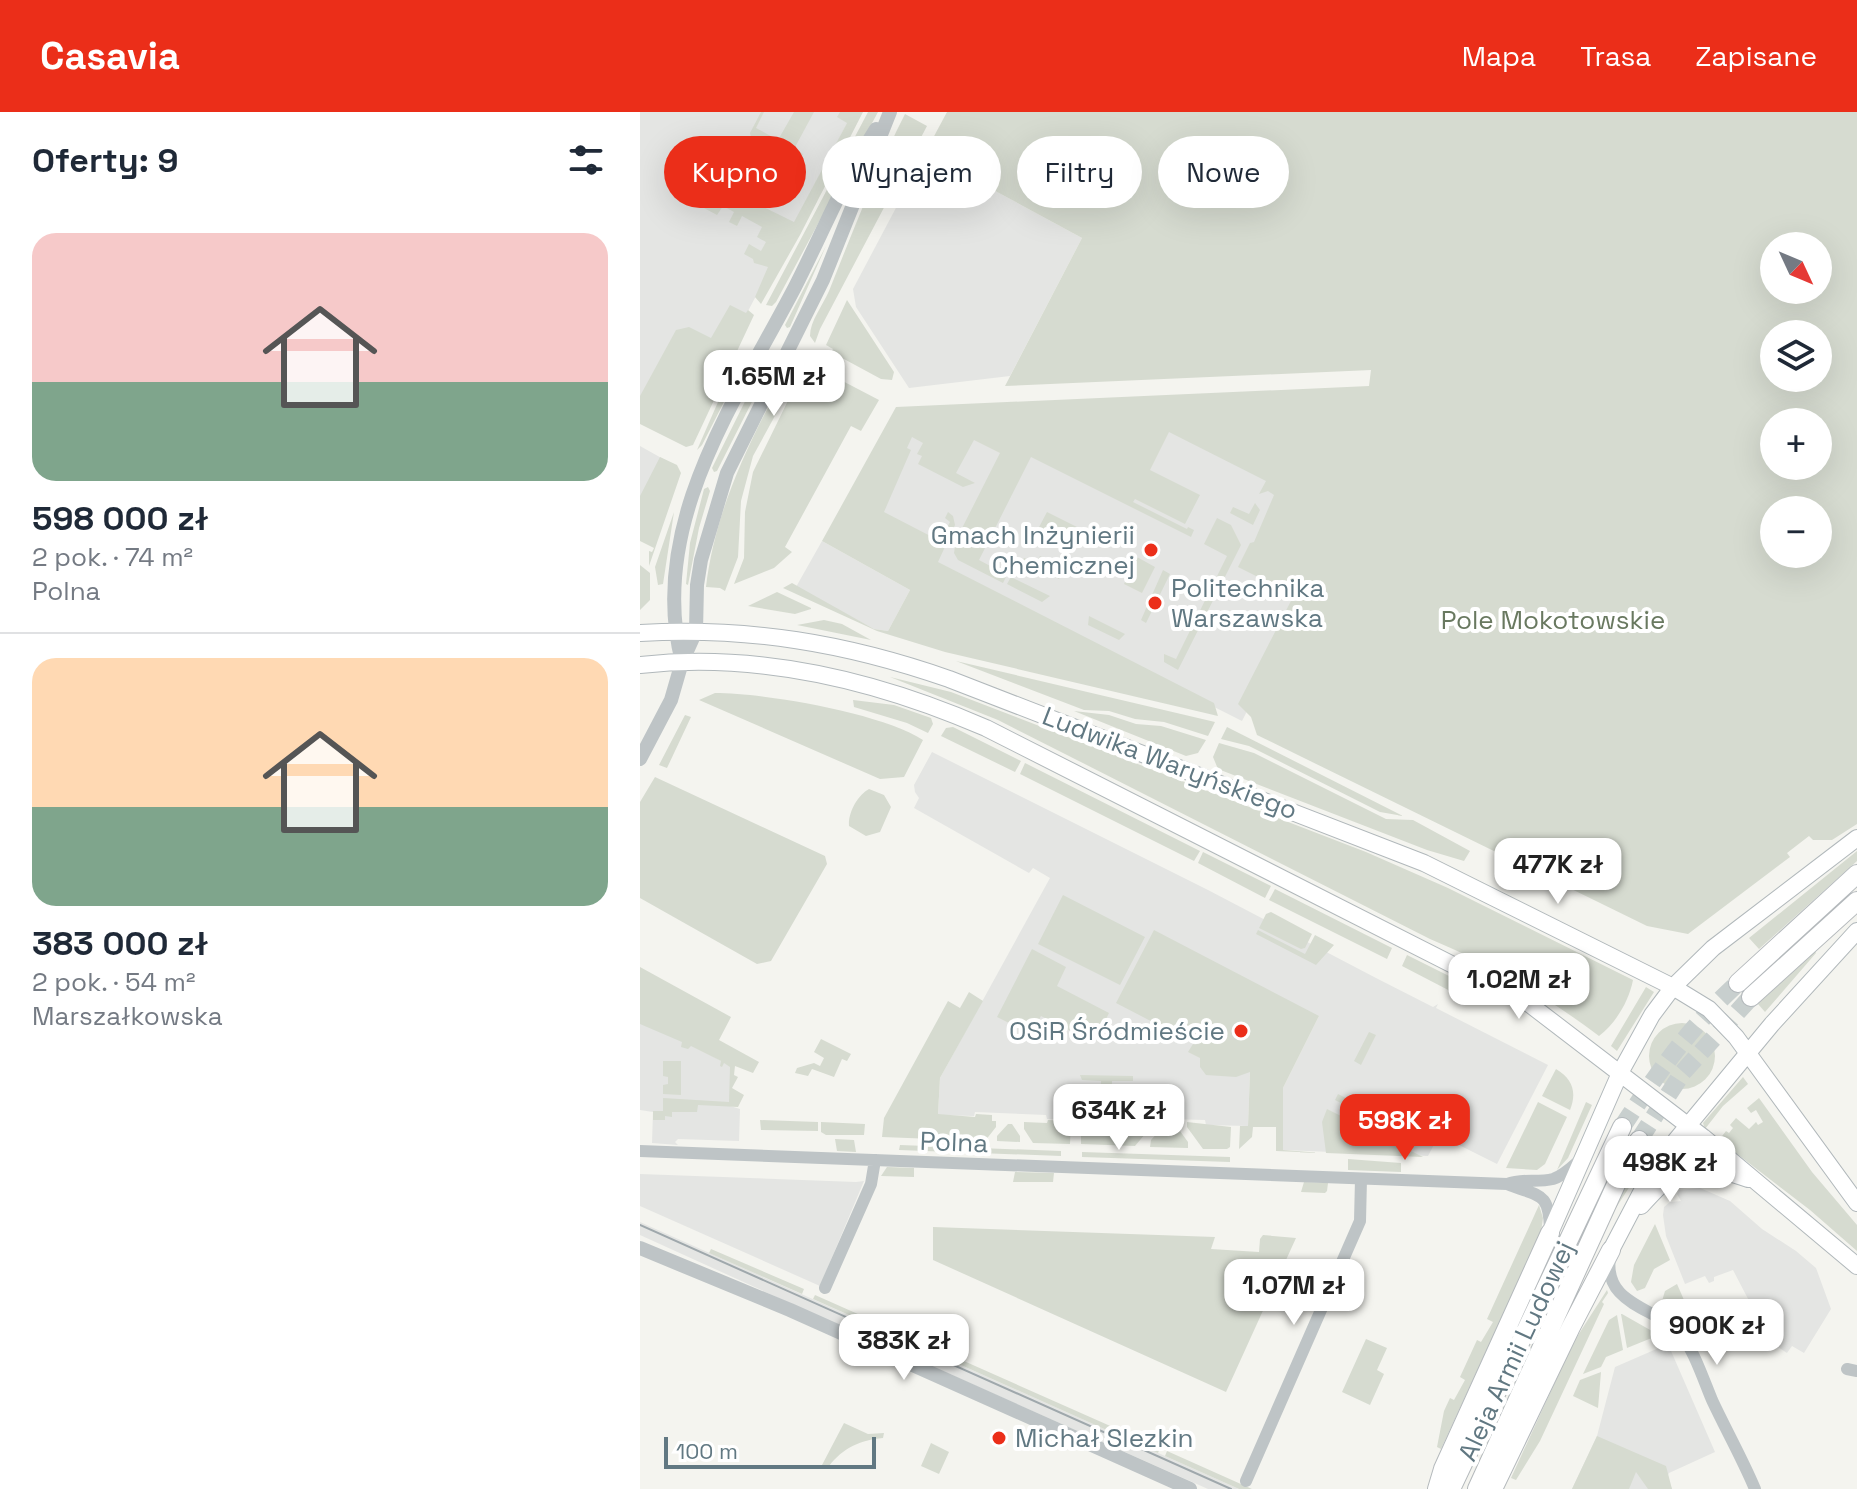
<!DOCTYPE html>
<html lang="pl">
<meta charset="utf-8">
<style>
:root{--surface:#fff;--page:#f2f2f3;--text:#1f2937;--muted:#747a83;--line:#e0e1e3;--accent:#eb2e19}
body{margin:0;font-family:"Space Grotesk",sans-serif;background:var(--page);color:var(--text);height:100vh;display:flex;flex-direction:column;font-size:30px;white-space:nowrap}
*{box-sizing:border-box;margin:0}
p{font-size:26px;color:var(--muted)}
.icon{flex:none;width:44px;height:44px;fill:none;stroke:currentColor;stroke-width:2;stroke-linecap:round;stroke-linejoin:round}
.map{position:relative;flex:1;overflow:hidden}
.side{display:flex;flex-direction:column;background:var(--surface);width:640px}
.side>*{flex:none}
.hud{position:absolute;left:24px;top:24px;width:760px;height:72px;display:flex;gap:16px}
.needle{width:52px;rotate:134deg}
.tools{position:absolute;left:1120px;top:120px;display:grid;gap:16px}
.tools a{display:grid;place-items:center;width:72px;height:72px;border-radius:50%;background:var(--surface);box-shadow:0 8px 32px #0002;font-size:40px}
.scale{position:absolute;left:24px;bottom:20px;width:212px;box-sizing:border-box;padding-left:8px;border:4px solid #617882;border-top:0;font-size:22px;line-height:28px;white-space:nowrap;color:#617882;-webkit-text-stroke:6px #fff;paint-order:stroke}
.price{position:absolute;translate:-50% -68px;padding:0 18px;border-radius:16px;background:#fff;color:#222;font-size:26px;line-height:52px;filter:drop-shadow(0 2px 4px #0008)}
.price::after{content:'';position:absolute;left:50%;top:48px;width:24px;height:18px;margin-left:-12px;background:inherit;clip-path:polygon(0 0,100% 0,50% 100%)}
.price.on{background:var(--accent);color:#fff}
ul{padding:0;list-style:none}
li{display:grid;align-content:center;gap:16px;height:424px;padding:0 32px}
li+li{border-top:2px solid var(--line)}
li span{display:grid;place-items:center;height:248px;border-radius:24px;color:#555}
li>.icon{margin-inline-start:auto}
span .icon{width:144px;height:144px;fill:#fffc;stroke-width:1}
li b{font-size:34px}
h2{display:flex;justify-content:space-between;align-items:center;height:96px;padding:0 32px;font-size:34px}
.tag{padding:0 28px;border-radius:36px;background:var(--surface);box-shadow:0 8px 32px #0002;font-size:28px;line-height:72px}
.tag.on{background:var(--accent);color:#fff}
header{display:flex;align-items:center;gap:48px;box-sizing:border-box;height:112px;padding:0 40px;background:var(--accent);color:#fff}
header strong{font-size:38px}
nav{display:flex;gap:44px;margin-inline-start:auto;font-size:28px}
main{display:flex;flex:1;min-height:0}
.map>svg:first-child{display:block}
.built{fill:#e4e5e3}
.green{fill:#d6dbd0;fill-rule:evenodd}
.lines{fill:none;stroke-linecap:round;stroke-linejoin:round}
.primary-tunnel{stroke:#c8cfce;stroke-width:18;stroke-dasharray:18 9;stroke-linecap:butt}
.secondary-casing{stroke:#b1b8bb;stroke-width:18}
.primary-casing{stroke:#b4b9bc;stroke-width:20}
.minor{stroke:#bec4c6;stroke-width:12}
.tertiary{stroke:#bec4c6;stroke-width:14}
.secondary{stroke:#fff;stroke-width:16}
.primary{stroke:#fff;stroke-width:18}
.tram{stroke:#9fa8ac;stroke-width:2}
.poi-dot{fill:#eb2e19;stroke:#fff;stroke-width:3}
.labels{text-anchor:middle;stroke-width:8;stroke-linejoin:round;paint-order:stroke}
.poi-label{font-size:26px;fill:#617882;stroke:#fff;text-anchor:end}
.park-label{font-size:26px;fill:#697960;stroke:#fff}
.street-label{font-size:26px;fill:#617882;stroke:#fff}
</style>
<header>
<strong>Casavia</strong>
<nav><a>Mapa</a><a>Trasa</a><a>Zapisane</a></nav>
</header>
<main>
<section class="side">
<h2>Oferty: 9<svg class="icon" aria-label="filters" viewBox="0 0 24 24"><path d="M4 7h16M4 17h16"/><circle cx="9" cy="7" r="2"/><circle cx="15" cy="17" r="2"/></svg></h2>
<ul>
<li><span style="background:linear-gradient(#f6c9c9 60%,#7fa58c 0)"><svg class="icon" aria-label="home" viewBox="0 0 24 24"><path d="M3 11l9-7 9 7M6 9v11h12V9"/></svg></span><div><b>598 000 zł</b><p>2 pok. · 74 m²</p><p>Polna</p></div></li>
<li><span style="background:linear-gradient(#ffd9b3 60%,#7fa58c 0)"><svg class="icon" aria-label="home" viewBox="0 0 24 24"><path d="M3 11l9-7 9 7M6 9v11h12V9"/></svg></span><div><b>383 000 zł</b><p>2 pok. · 54 m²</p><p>Marszałkowska</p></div></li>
</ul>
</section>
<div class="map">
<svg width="1217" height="1377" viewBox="0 0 1217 1377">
<rect width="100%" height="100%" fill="#f4f4ef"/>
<path class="built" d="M0,0H213L39,330L0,309Z
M285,41L442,126L370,264L269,276L216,195L213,177Z
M724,302L735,349L602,609L223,418L273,320Z
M0,334L25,348L0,396Z
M182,429L270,478L248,519L234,517L156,475Z
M292,640L568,778L736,866L793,895L798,892L796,896L908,953L857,1052L799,1023L788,1044L643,1038V976L679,904L610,959L608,1014L566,1013L565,1008L493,1006V1010L407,1007L406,1003L335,1000L334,1004L298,1003L300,966L410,766L393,756L389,761L274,696L279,686L275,680L274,673Z
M0,904L92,955L90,994L100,997L99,1029L38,1027L35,1030L38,1033L12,1031L13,1000L0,998Z
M0,1062L216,1070L224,1069L180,1174L0,1094Z
M1060,1076L1090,1089L1122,1117L1156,1139L1176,1156L1191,1197L1164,1241L1152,1234L1147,1241L1115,1220L1119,1208L1093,1158L1074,1165V1169L1069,1171L1065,1164L1045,1172L1026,1124L1023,1103L1024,1095L1030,1090L1041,1089L1037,1082L1039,1078Z
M0,1110L599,1377H568L163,1197L0,1123Z
M1028,1232L1075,1340L1029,1361L1027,1365L1032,1377H932L957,1324L975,1255Z"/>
<path class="green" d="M121,0H124L116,16L138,28L154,0H174L154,37L163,42L158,51L112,29L110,21Z
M200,0H223L160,123L121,192L115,185L128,155L114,151L113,147L104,142L109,132L121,139L126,130L117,125L122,115L102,104L97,114L89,110L94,100L83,94L77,103L64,96L60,85L64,70L71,69L154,110L207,11L197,5Z
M228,0H238L136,190L132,194L126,193Z
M307,0H1217V712L1192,728H1173L1169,724L1147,741L1150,745L1048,822L1007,814L617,623L611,605L598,592L654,483L598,455L610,431L614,430L634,383L628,379L619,382L626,369L529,320L510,358L560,383L545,412L495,387L493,390L547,417L548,415L554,418L551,425L391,345L339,448L367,463L363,471L318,448L314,441L316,428L360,341L334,328L316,361L335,371L323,375L278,352L282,344L277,342L283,331L272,325L267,336L271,338L244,400L300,429L310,410L305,406L308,400L313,404L315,413L298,450L574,591L578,604L305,540L237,519L143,476L152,471L234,517L248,519L270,478L182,429L256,295L729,274L731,258L365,274L442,126L285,41ZM1134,134H1178V178H1134ZM1134,222H1178V266H1134ZM1134,310H1178V354H1134ZM1134,398H1178V442H1134Z
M265,2L287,14L180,217L175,231L170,224C170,209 183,193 189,179C213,119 236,59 265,2Z
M186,134L150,215L147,216L145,213Z
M207,188L254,260L252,268L241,267L191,240L193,237L186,233Z
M90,193L106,201L108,198L114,203L53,333L46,335L0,312V284L36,218L49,215L71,226Z
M103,240L108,243L62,333L57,338L92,258Z
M159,249H165L113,344L101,389L98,445L85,479L80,476L66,475C75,398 109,330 145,263L150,265Z
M124,251L130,254L77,359L74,360L72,356Z
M170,252L239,288L221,319L211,314L145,435L152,440L134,456L94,472L104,446L105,400L113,360L162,260Z
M20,345L37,353L41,361L9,454V439L12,440L14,436L0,429V384Z
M68,375L70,379L59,416L48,473L46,472L50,431L64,377Z
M615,391L620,398L613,413L590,401L593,395L609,402Z
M34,400L23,472L18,473L15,455Z
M407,400L439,416L435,424L411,412L406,421L398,417Z
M577,406L591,413L601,433L538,558L524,550V542L536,547L587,444L564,432Z
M400,444L420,455L421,462L419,467L383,449L384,446L396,451Z
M497,445L515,455L502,481L484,472Z
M0,453L10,461V488L0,498Z
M523,458L530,462L506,511L501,508Z
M371,465L410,484L402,490L367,472Z
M137,480L171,496V497L155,502L108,494Z
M449,504L485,522L479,528L448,513Z
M184,508L202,512L231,528L157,513Z
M316,549L575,610L568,624L524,610L495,607L469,599L444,598Z
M250,565L311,580L726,740L808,776L993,868C989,889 976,911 959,924C906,884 852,853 790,827L358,608Z
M75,581C125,581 242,601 283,628L264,665L240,667L59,588Z
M213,588L254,593L291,606L293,612L288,621L267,611L214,595Z
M434,599L469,603L496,612L521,614L566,628L558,641L546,644Z
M45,603L51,605L27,656L19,653Z
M313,615L381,649L375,660L301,624L306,616Z
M587,615L763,704L740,700L609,634L581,627Z
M579,631L614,641L746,707L773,708L830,739L824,749L787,738L578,657L573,645Z
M385,651L560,739L554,749L380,662Z
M15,665L185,744L187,752L131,849L117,852L0,786V690Z
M229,677L244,683L251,695L240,720L226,724L209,714C208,700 218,683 229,677Z
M1217,739V749L1119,837L1109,826Z
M563,740L631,774L625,786L558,751Z
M635,777L752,836L747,847L629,788Z
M423,783L505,825L480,873L398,832Z
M631,800L672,822L665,836L661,837L619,816L626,802Z
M514,818L679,904L643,976V1038L682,1041L636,1039V1015H613L612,1025L599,1037L600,1014H608L610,960L596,965L566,963L560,955V946L548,940L553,932L557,933L476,891Z
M618,818L665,842L675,823L694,833L676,853L616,822Z
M392,837L426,855L417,874L469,901L454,931L401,904L391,922L357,905Z
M1175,839L1176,841L1125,900L1118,892Z
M767,843L819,869L814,881L762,854Z
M0,855L91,905L79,928L119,950L113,961L95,954L94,963L98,965L92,976L104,983L98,995L58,993L57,1000H32V1005L25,1004V1008H13V999H23V986L89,990L90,955L84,951L82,955L80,954L81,949L51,934L48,937L41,935L42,930L0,912Z
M1006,875L1014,880L977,939L971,934Z
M329,880L343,889L300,966L298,1002L335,1005L336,1002L352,1003V1009H356V1015L345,1029L242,1025L244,1006L308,889L320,896Z
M1009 944a33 33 0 1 1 66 0a33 33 0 1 1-66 0Z
M729,920L736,923L721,953L714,949Z
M181,927L211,942L207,949L202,947L194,965L172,957L168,964L155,961L157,956L174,951L180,954L184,946L174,940Z
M23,949H41V983L23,982V973L28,972V965L23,964Z
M916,957C933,967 937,981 930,998L902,984Z
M440,963L493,964V969H472L471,1009L494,1012V1008L512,1009L511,1015L495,1034L441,1032V1007L460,1006L461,969L442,968Z
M1103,965L1108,972L1083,994L1065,1017L1063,1011Z
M698,982L754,1010L759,1002L762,1003L755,1017H751L695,988Z
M1119,986L1172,1060L1217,1113V1139L1170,1098L1079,1028L1086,1019L1089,1021L1093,1016L1090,1013L1096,1006L1109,1017L1116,1010L1118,1013L1123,1010L1116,998L1111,1001L1107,996Z
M898,990L927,1005L905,1052L897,1058L866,1056Z
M946,990L952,993L928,1046L917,1058Z
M687,997L783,1045L686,1041L682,1010Z
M120,1008L178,1010V1019L121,1018Z
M408,1008L431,1009L430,1032L393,1031L384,1017V1010L407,1011Z
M181,1010L225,1012L224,1023H186L181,1020Z
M547,1010L591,1015L590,1035L587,1037H563L547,1015Z
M368,1012H372L380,1024V1030L357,1029V1024Z
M520,1018L540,1019L548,1030V1036L510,1035L511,1028Z
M195,1027L214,1028L216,1040L197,1039Z
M260,1033L421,1039V1044L259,1038Z
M1006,1034L1012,1040L972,1102Z
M442,1040L590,1045V1050L442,1045Z
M708,1047L761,1051V1060L708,1058Z
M247,1055L274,1056V1065L241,1064Z
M375,1060L414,1061L413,1070H373Z
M664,1070L688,1071L687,1079L685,1081L661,1080Z
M899,1093L903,1106L901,1120L801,1337L797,1335L804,1299L810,1286L814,1288L825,1268L820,1265L837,1228L841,1230L853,1210L847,1207Z
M1015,1112L1030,1148L1014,1157L1005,1176L997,1179L991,1170L994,1153Z
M293,1115L575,1125L571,1137L619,1140L620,1127L623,1123L656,1126L586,1280L293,1148Z
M71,1137L164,1177L162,1182L69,1141Z
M1037,1172L1051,1204L1047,1206L1022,1189L1025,1179Z
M967,1178L968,1181L962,1190L964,1192L900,1329L876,1368L871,1366L933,1231Z
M175,1183L520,1336L518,1341L173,1187Z
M981,1202H982L1019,1223L987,1236Z
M977,1203L983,1238L966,1245L961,1255L943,1262L969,1208Z
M726,1227L747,1236L737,1258L744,1262L730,1293L702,1280Z
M961,1260L958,1296L933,1284L940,1268Z
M204,1311L228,1322L244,1321L243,1326C220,1328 203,1336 189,1354L182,1353Z
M957,1324L1026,1354L1032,1377H1008L996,1360L989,1377H932Z
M291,1331L309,1340L299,1362L281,1354Z
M527,1339L612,1377H599L525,1344Z"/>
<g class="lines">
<path class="primary-tunnel" d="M982,1015C1019,959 1048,917 1098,871
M999,1028L1043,960L1111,885"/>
<defs>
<path id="secondary" d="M0,521C109,515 206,531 309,567L784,751L1033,875L1069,897L1096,925L1217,1091
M0,553C118,540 238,569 346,616L888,891L1063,1025L1217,1154
M1001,1094C1044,1047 1049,1047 1108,1067
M910,1121L980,961L1012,903L1033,875L1073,836L1217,726
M971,1138L1004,1075L1036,1028L1132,912L1217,819"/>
<path id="primary" d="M1098,871L1217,762
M1111,885L1217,789
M797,1377L803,1357L910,1121
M811,1377L982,1015
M837,1377L979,1066L999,1028
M853,1377L931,1215L971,1138"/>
</defs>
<use href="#secondary" class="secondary-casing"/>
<use href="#primary" class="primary-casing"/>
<path class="minor" d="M0,1039L867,1072C898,1085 909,1078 910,1117
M867,1072C883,1066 897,1071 913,1067C923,1064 932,1055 940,1048
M970,1145C963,1193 1015,1195 1040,1221C1053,1236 1064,1269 1072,1288C1086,1318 1102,1346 1115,1377
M185,1176L231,1072L235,1048
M1207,1257L1217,1259
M606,1369L720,1109L721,1067"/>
<path class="tertiary" d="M42,550C7,414 95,290 155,175C182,122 204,67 236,17
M0,647L31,588L42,550L56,519L57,473L61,448L87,361L183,168L250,0
M0,1136L150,1198L550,1377"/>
<use href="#secondary" class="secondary"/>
<use href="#primary" class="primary"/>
<path class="tram" d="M0,1113L591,1377"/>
</g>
<g class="poi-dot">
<circle cx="511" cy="438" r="8"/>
<circle cx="515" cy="491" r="8"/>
<circle cx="601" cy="919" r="8"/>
<circle cx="359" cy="1326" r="8"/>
</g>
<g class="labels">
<g class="poi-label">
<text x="495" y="432">Gmach Inżynierii<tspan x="495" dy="30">Chemicznej</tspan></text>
<text x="531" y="485" text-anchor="start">Politechnika<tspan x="531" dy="30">Warszawska</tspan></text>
<text x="585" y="928">OSiR Śródmieście</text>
<text x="375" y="1335" text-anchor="start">Michał Slezkin</text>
</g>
<g class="park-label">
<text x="913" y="517">Pole Mokotowskie</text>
</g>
<g class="street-label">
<text transform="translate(530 651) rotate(21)" y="9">Ludwika Waryńskiego</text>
<text transform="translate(314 1030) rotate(2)" y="9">Polna</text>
<text transform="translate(876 1239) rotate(-65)" y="9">Aleja Armii Ludowej</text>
</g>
</g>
</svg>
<div class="tools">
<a><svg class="needle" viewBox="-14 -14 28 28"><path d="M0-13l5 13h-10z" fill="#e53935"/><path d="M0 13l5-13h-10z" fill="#747a83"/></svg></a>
<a><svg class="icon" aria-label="layers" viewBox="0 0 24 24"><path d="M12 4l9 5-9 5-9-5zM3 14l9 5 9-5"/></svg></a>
<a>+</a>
<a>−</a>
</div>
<div class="scale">100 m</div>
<b class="price" style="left:134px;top:306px">1.65M zł</b>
<b class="price" style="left:918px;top:794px">477K zł</b>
<b class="price" style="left:879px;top:909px">1.02M zł</b>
<b class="price" style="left:479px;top:1040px">634K zł</b>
<b class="price on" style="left:765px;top:1050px">598K zł</b>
<b class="price" style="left:1030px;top:1092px">498K zł</b>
<b class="price" style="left:654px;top:1215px">1.07M zł</b>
<b class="price" style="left:1077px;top:1255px">900K zł</b>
<b class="price" style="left:264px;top:1270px">383K zł</b>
<div class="hud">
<a class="tag on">Kupno</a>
<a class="tag">Wynajem</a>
<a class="tag">Filtry</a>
<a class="tag">Nowe</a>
</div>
</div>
</main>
